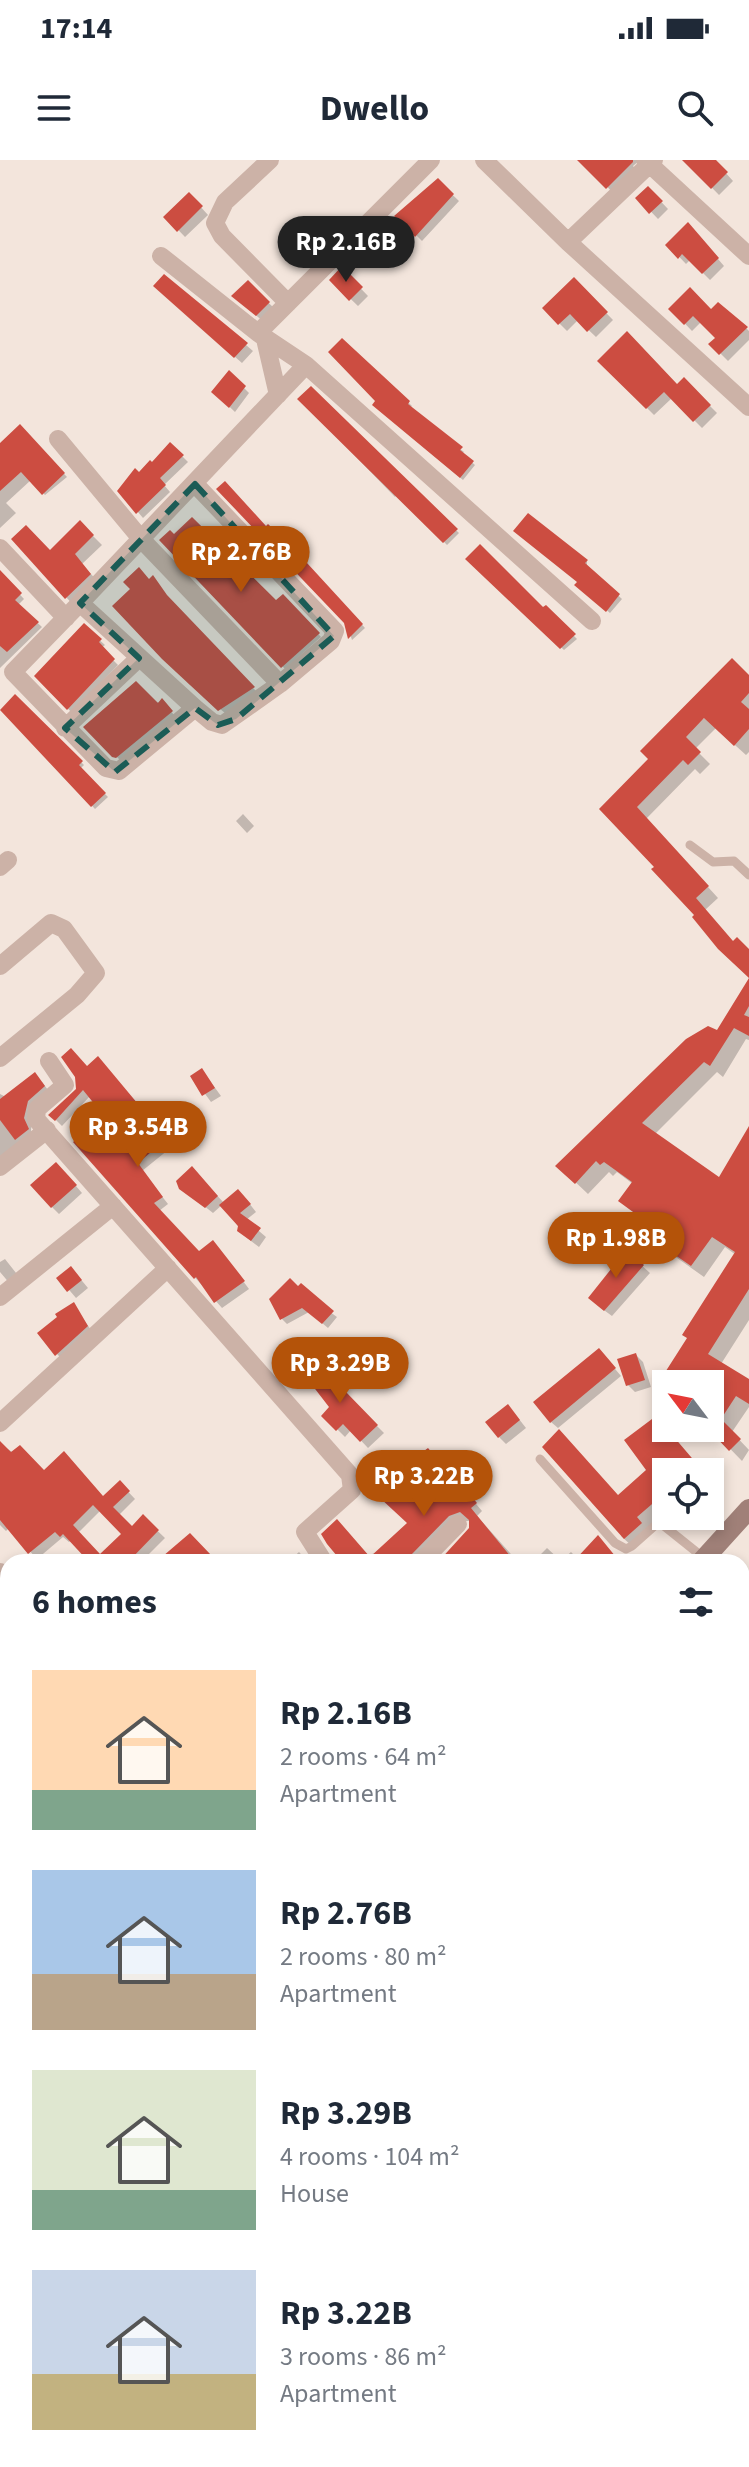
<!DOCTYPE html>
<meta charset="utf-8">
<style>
:root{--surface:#fff;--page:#f6f6f7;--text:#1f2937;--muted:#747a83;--accent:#b45309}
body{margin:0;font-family:"Source Sans 3",sans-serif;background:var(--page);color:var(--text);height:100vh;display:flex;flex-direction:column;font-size:30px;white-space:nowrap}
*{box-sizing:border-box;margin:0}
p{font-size:26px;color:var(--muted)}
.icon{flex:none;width:44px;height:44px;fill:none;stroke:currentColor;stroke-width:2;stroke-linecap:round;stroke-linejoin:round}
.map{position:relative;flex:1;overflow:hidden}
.side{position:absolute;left:0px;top:1394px;width:750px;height:914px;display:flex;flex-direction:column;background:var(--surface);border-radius:24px 24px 0 0;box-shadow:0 4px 12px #0003}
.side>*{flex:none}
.needle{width:52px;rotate:302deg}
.fabs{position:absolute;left:652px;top:1210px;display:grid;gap:16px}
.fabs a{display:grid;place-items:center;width:72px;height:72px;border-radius:0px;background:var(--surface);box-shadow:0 4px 12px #0003;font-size:40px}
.price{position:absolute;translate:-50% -68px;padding:0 18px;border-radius:28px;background:var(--accent);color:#fff;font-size:26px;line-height:52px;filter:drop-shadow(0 2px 4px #0008)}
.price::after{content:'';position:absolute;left:50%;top:48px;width:24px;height:18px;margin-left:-12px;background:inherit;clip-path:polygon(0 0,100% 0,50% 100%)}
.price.current{background:#222;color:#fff}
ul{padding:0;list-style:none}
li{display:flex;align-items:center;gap:24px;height:200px;padding:0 32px}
li span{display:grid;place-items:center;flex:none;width:224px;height:160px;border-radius:0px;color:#555}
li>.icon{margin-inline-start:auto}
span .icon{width:96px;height:96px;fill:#fffc;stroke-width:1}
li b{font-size:34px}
h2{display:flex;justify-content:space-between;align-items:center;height:96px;padding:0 32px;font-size:34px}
.status{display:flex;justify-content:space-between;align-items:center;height:56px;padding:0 40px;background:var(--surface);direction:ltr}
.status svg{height:22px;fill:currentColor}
header{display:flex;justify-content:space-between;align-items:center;height:104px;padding:0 32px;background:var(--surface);font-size:36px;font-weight:700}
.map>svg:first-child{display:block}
.shadow{fill:#0003;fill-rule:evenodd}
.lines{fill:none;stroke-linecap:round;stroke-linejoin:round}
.river{stroke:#79b2ab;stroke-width:30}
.building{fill:#cc4d41;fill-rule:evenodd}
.lane{stroke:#ccb2a7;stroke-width:9}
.street{stroke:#ccb2a7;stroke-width:18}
.secondary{stroke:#a08078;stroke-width:20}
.marked{fill:#1b5c56;fill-opacity:0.2;stroke:#1b5c56;stroke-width:6;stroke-dasharray:16 10;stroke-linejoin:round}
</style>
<div class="status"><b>17:14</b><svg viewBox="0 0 49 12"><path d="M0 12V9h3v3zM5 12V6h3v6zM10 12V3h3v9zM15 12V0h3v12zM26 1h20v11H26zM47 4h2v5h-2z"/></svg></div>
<header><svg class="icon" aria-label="menu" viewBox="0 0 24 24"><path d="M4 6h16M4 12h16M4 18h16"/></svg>Dwello<svg class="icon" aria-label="search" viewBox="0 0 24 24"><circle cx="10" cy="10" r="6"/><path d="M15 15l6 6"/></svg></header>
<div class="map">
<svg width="749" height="2307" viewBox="0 0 749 2307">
<rect width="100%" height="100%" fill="#f3e5dc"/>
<path class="shadow" d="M582,0H640L633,6L638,12L614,34Z
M685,0H714L733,21L719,35Z
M438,21L459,41L422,81L397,56Z
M648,28L668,49L658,59L638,38Z
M189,34L208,55L185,77L166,57Z
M695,72L724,106L710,120L690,100L686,104L668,85Z
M342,109L368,136L358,146L331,120Z
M574,120L613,160L596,177L578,160L567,171L545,149Z
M248,123L276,150L264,162L241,143Z
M162,133L246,185L253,191L242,203Z
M671,149L712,151L737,159L749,171V180L728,201L711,184L718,178L702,161L692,171Z
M342,180L412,246L410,248L464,292L462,294L475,305L463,320L377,248L378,241Z
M600,201L677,226L684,220L717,253L702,268L672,238L654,255Z
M229,213L249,233L235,252L214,232Z
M311,229L459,373L447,385L397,334L395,337L300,239Z
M20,267L67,317L45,335L31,320L6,343L16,353L0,368V286Z
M171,285L188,302L164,325L170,332L143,358L120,331Z
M80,363L102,385L82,404L99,423L75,447L14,379L50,392Z
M266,369L299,396L365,468L352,480L346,462Z
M519,374L587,401V407L622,439L610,453L577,425L579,422Z
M162,380L276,443L283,436L321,477L285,509Z
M468,399L543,450L546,448L577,479L564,490Z
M139,410L256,531L225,553L188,523L133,429Z
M0,413L24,439L18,445L42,467L0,508Z
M84,466L105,485L101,488L118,505L72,553L37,516Z
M749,518V592L746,595L716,568L695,589L710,604L700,614L695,609L646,659L718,738L705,750L733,783L749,792V816L656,707L602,649Z
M15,537L84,605L80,609L108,637L95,649L2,549Z
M162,541L174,555L120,600L86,567Z
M243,654L254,666L247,673L236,661Z
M749,844V880L746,879L723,917L717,912L655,974L719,1020L749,970V1160L721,1204L749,1222V1247L732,1272L749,1290L742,1301L710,1268V1224H677L667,1214L736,1095L725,1087L704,1117L663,1088L652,1076L656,1070L620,1041L633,1024L617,1012L613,1016L609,1012L588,1034L570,1017Z
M87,909L140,944L154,959L147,964L168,990L142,1011L168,1044L159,1051L199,1093L219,1089L249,1129L222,1148L76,983L107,957L90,936L62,966L51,955L78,930Z
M202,910L221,936L211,942L192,916Z
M42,922L51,934L32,954L31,971L34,977L0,1004V934L6,937Z
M63,1011L82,1033L59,1054L52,1047Z
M199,1016L224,1043L245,1038L256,1052L246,1060L266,1077L259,1087L247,1078L222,1045L213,1053L184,1030Z
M627,1092L650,1113L612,1156L597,1145Z
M5,1099L20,1118L11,1125L0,1112V1102Z
M78,1116L88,1128L76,1138L59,1118Z
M298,1129L337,1157L328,1168L309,1152L287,1164L282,1159Z
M73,1145L94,1174L64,1201L57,1194Z
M366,1190L389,1214L377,1224L354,1201Z
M636,1195L643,1202L651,1227L635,1232L628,1225Z
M605,1197L621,1216L558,1268L551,1262Z
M345,1234L384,1273L368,1288L351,1270L345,1277L324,1256Z
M515,1254L526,1268L506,1284L499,1277Z
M666,1269L703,1312H666V1351L633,1387L621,1376Z
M0,1284L44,1313L104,1338L120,1323L135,1339L119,1355L132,1369L143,1357L165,1378L141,1402H90L71,1380L69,1382L63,1377L37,1399L9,1368L6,1371L0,1365ZM101,1350L124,1374L100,1397L78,1373Z
M438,1295L474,1335L471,1338L482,1351L477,1356L518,1402H439L468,1373L472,1361H457L419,1402H340L376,1393L409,1363Z
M190,1376L215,1402H159Z
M598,1378L617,1402H538L535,1400L547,1388L561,1401L571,1392L578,1399Z
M299,1392L308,1402H288Z
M0,1428L8,1434V1468L0,1461Z
M742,1443L749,1450V1501L742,1493Z
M8,1598V1617L0,1622V1602Z
M8,1633V1747L0,1739V1637Z
M0,1777L8,1780V1926L0,1933Z
M742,2246L749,2254V2260L742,2266Z
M629,2300H654L660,2307H634Z"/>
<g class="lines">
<path class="river" d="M742,1539L749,1537"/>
</g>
<path class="building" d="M577,0H633V2L606,29Z
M682,0H716L728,12L711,29Z
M438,18L454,34L415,77L394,56Z
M648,26L663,41L649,54L635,38Z
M189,32L203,46L177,72L163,57Z
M688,62L719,98L702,114L682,94L678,99L665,85Z
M342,106L363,127L349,141L329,120Z
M164,114L248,183L234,198L153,126Z
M574,117L608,152L587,172L570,154L558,165L542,148Z
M248,120L270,142L256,156L231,136Z
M690,127L711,149L718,142L748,167L719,195L708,184L715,178L693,156L684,165L668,149Z
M627,171L677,224L684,217L711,245L693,262L664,232L646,249L597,201Z
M342,178L410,241L408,244L463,287L460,290L474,301L460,318L372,245L375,241L328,192Z
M229,210L246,226L229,248L211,232Z
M311,226L458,369L443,383L297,239Z
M20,264L65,313L42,335L21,312L0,331V283Z
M170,282L184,295L160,318L166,325L136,354L117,331L135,308L139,312L150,300L152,302Z
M225,321L266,366L268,364L296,391L363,464L348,479L344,463L216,329Z
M528,353L588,400L585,403L620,434L606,452L574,425L577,422L513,371Z
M192,357L276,440L283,434L320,473L281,508L159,380L170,370L174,374Z
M80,360L94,375L75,394L91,414L65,439L11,379L26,365L50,390Z
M480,384L543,447L546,445L576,474L560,489L465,399Z
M139,407L149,419L153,415L167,435L255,527L218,551L162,499L112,446L130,429L123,422Z
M0,410L22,433L15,440L39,462L7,492L0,486Z
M84,463L102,479L99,482L115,499L67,550L34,516Z
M732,498L749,515V533L741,542L749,549V569L734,586L704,558L686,577L701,592L688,605L683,600L637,647L709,726L696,738L733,781L737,777L749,789V846L744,855L749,857V876L734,868L710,906L704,902L642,963L719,1017L749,966V1129L708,1194L749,1219V1244L736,1236L721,1259L741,1279L729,1291L712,1273L710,1276V1224H680L664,1214L687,1178L682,1175L735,1092L712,1077L691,1106L649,1077L655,1068L618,1041L632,1022L604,1002L600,1005L596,1001L575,1024L555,1006L686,879L708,866L717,870L749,818L718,789L692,757L694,755L651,709L654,707L599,649L648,599L640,591Z
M136,521L158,543L162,538L173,551L116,598L112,597L83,567Z
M15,534L83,601L79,605L106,633L91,647L0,550Z
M71,888L87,906L98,896L138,944L140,941L149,951L142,957L163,982L138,1003L163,1037L154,1043L199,1091L213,1080L245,1121L214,1143L196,1117L194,1119L73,982L104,956L83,930L55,961L48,955L76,929L75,917L61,897Z
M202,908L215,928L202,936L190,916Z
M35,912L45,926L28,941L24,958L29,969L15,980L0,960V939Z
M56,1002L77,1025L51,1048L30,1025Z
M192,1006L218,1036L205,1048L179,1029L176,1021Z
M238,1029L251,1044L240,1053L261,1068L251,1081L237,1071L238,1066L219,1045Z
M627,1089L644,1105L604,1151L588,1138Z
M71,1106L82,1120L67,1132L56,1118Z
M290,1118L298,1126L301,1123L334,1151L322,1164L302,1148L280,1160L269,1139Z
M74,1142L88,1166L55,1196L37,1173L57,1157L55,1154Z
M366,1187L383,1205L368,1219L351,1201Z
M599,1188L616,1208L550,1263L533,1242Z
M636,1193L645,1220L626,1226L617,1199Z
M316,1201L342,1234L345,1231L378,1265L360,1282L343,1264L336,1271L321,1256L329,1247L302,1212Z
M508,1244L520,1260L498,1278L485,1262Z
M656,1256L697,1304L688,1312H666V1332L637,1357L642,1363L624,1379L542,1287L559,1269L618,1335L646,1310L624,1280Z
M0,1281L11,1292L20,1285L44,1310L64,1291L103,1336L120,1320L130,1331L113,1347L132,1366L143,1354L159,1370L128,1402H89L63,1374L60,1377L55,1372L28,1394L0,1360ZM93,1345L121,1374L100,1394L73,1365Z
M428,1288L434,1295L438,1293L457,1320L461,1317L469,1327L466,1330L477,1343L471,1348L515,1402H438L469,1368V1360L460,1352L449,1356L412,1394L409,1402H342L327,1384L321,1374L337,1359L370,1397L407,1363L380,1338L401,1315L397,1311Z
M190,1373L211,1395L204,1402H156Z
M598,1375L620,1402H573Z"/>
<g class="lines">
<path class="lane" d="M690,685L713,702L734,701L749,715
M540,1299L615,1383L626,1389L632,1386L659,1362L704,1398"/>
<path class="street" d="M270,0L225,42L215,63L222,76L288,143
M484,0L568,82L654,0
M645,0L749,96
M568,82L749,247
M161,96L258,173
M265,179L278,235
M306,205L592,461
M58,279L142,380L280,524L222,565L212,562L195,548
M195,324L335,471L331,481L280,524
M0,388L66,458
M80,443L306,205L258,173L431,0
M80,443L195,548L119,611L106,608L13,512Z
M65,568L139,498
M0,707L8,700
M0,806L51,763L64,769L96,813L77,835L0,898
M49,901L65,925L37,949L36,959L350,1315L352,1330L305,1372L324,1402
M0,1007L47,970
M0,1137L113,1046
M0,1263L168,1108
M421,1402L458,1364
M0,1412L8,1419
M0,1624L8,1620
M0,1756L8,1767
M742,1775L749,1784
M742,1813L749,1821
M0,2052L8,2063
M742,2278L749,2273
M704,2300L709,2307"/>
<path class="secondary" d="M701,1402L749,1349
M0,2035L8,2028"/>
</g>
<path class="marked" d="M195,324L334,476L236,559L218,565L195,548L115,612L65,568L139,498L80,443Z"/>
</svg>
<div class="fabs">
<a><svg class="needle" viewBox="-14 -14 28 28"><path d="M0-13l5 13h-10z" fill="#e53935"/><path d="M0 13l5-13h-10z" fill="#747a83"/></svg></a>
<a><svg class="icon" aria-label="locate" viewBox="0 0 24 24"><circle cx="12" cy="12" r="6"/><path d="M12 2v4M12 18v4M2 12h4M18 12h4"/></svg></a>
</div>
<b class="price current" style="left:346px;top:124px">Rp 2.16B</b>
<b class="price" style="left:241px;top:434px">Rp 2.76B</b>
<b class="price" style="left:138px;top:1009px">Rp 3.54B</b>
<b class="price" style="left:616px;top:1120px">Rp 1.98B</b>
<b class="price" style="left:340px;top:1245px">Rp 3.29B</b>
<b class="price" style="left:424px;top:1358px">Rp 3.22B</b>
<section class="side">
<h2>6 homes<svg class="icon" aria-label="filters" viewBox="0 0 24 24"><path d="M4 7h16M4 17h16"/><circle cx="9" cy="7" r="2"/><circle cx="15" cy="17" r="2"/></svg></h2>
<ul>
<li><span style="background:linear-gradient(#ffd9b3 75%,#7fa58c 0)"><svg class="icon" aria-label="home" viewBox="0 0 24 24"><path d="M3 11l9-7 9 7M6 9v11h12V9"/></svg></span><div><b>Rp 2.16B</b><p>2 rooms · 64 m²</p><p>Apartment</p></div></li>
<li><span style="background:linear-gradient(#a9c7e8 65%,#b9a48a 0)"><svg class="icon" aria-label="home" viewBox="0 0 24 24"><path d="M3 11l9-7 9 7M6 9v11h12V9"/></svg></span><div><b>Rp 2.76B</b><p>2 rooms · 80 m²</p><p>Apartment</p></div></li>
<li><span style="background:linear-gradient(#dfe7d0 75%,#7fa58c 0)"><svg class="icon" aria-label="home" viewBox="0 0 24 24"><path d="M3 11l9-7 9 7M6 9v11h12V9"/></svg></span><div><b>Rp 3.29B</b><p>4 rooms · 104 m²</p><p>House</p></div></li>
<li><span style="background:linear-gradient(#c9d6e8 65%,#c2b280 0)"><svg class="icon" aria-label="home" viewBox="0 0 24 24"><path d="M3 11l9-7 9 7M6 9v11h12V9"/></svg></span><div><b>Rp 3.22B</b><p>3 rooms · 86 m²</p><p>Apartment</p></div></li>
</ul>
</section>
</div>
